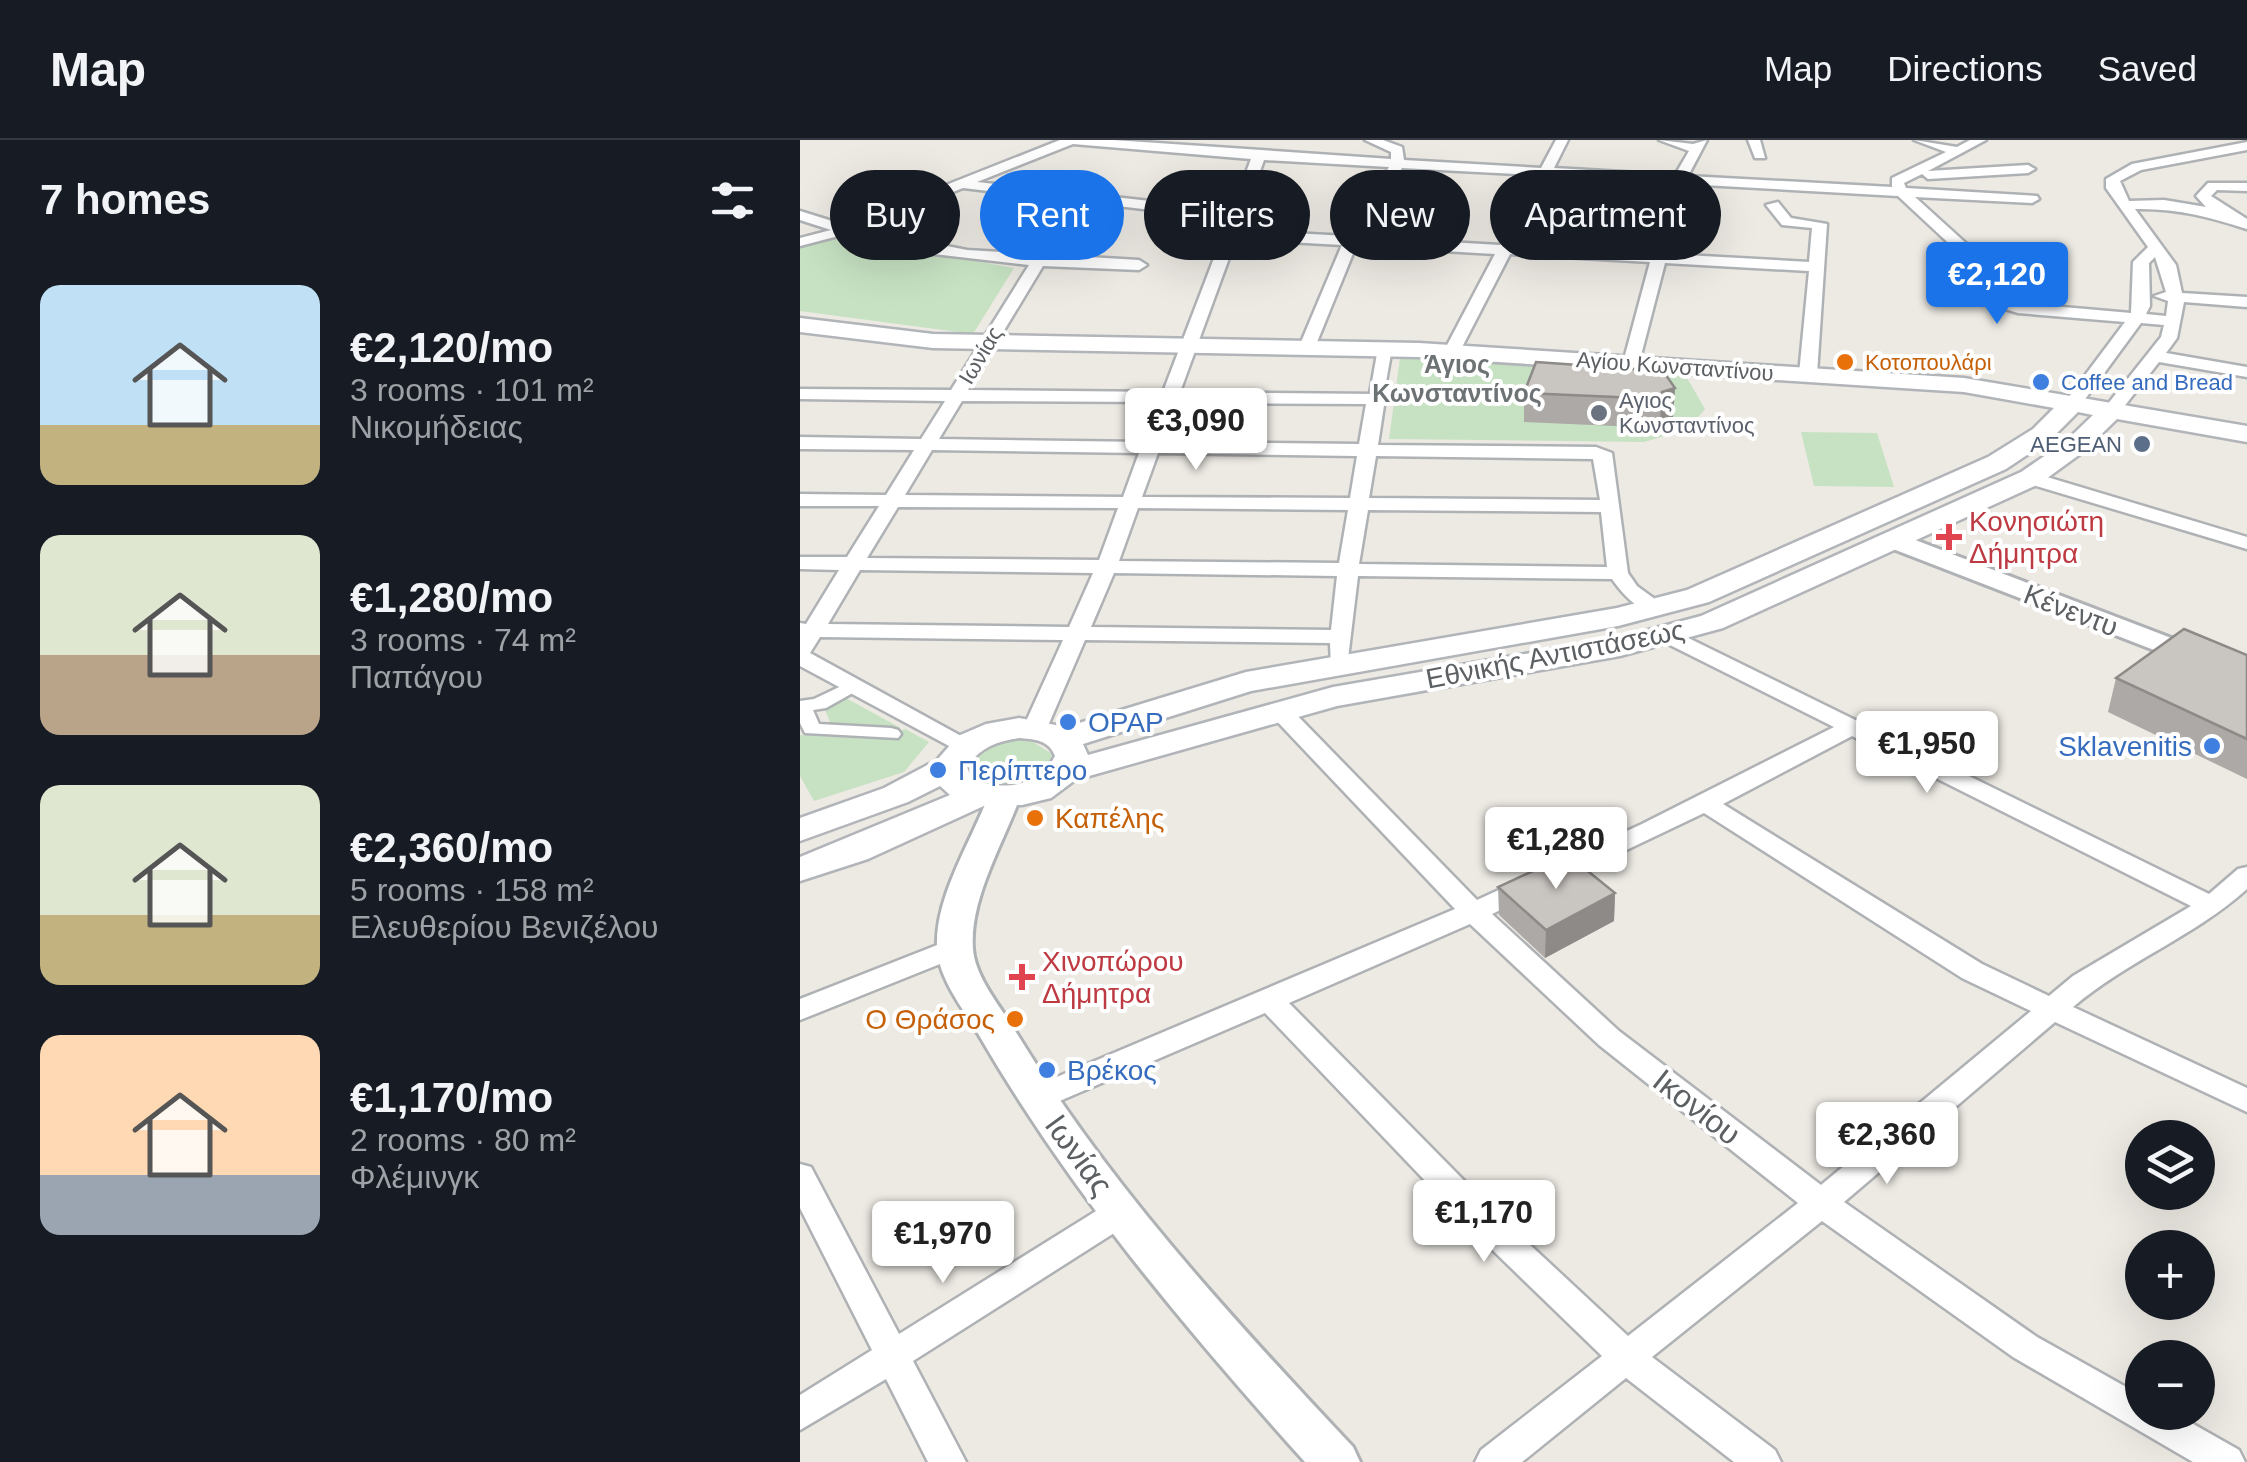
<!DOCTYPE html>
<meta charset="utf-8">
<style>
:root{--surface:#171b24;--page:#242831;--text:#f1f3f6;--muted:#9ea1a6;--line:#363941;--accent:#1a73e8}
body{margin:0;font-family:Arial,sans-serif;background:var(--page);color:var(--text);height:100vh;display:flex;flex-direction:column;font-size:38px;white-space:nowrap}
*{box-sizing:border-box;margin:0}
p{font-size:32px;color:var(--muted)}
.icon{flex:none;width:55px;height:55px;fill:none;stroke:currentColor;stroke-width:2;stroke-linecap:round;stroke-linejoin:round}
.map{position:relative;flex:1;overflow:hidden}
.drawer{display:flex;flex-direction:column;background:var(--surface);width:800px}
.drawer>*{flex:none}
.guide{position:absolute;left:30px;top:30px;width:950px;height:90px;display:flex;gap:20px}
.controls{position:absolute;left:1325px;top:980px;display:grid;gap:20px}
.controls a{display:grid;place-items:center;width:90px;height:90px;border-radius:50%;background:var(--surface);box-shadow:0 10px 40px #0002;font-size:50px}
.price{position:absolute;translate:-50% -85px;padding:0 22px;border-radius:10px;background:#fff;color:#222;font-size:32px;line-height:65px;filter:drop-shadow(0 2px 5px #0008)}
.price::after{content:'';position:absolute;left:50%;top:60px;width:30px;height:22px;margin-left:-15px;background:inherit;clip-path:polygon(0 0,100% 0,50% 100%)}
.price.selected{background:var(--accent);color:#fff}
ul{padding:0;list-style:none}
li{display:flex;align-items:center;gap:30px;height:250px;padding:0 40px}
li span{display:grid;place-items:center;flex:none;width:280px;height:200px;border-radius:20px;color:#555}
li>.icon{margin-inline-start:auto}
span .icon{width:120px;height:120px;fill:#fffc;stroke-width:1}
li b{font-size:42px}
h2{display:flex;justify-content:space-between;align-items:center;height:120px;padding:0 40px;font-size:42px}
.pill{padding:0 35px;border-radius:45px;background:var(--surface);box-shadow:0 10px 40px #0002;font-size:35px;line-height:90px}
.pill.selected{background:var(--accent);color:#fff}
header{display:flex;align-items:center;gap:60px;box-sizing:border-box;height:140px;padding:0 50px;background:var(--surface);border-bottom:2px solid var(--line)}
header strong{font-size:48px}
nav{display:flex;gap:55px;margin-inline-start:auto;font-size:35px}
main{display:flex;flex:1;min-height:0}
.map>svg:first-child{display:block}
.green{fill:#c7e2c3}
.lines{fill:none;stroke-linecap:round;stroke-linejoin:round}
.pedestrian-casing{stroke:#afb2b5;stroke-width:5}
.minor-casing{stroke:#afb2b5;stroke-width:5}
.tertiary-casing{stroke:#afb2b5;stroke-width:6}
.secondary-casing{stroke:#b1b4b8;stroke-width:5}
.pedestrian{fill:#fff;fill-rule:evenodd}
.minor{fill:#fff;fill-rule:evenodd}
.tertiary{fill:#fff;fill-rule:evenodd}
.secondary{fill:#fff;fill-rule:evenodd}
.wall{fill:#ada9a6}
.shaded-wall{fill:#8d8a87}
.building{fill:#c9c5c1;stroke:#8d8a87;stroke-width:2.5}
.food-dot{fill:#e8710a;stroke:#fff;stroke-width:4}
.shop-dot{fill:#3f7fe0;stroke:#fff;stroke-width:4}
.worship-dot{fill:#6b7280;stroke:#fff;stroke-width:4}
.service-dot{fill:#5c6f8a;stroke:#fff;stroke-width:4}
.health-dot{fill:#e0444e;stroke:#fff;stroke-width:4}
.labels{text-anchor:middle;stroke-width:8;stroke-linejoin:round;paint-order:stroke}
.far-street-label{font-size:22px;fill:#5c6063;stroke:#fff}
.far-food-label{font-size:22px;fill:#c56008;stroke:#fff;text-anchor:start}
.far-shop-label{font-size:22px;fill:#366cbe;stroke:#fff;text-anchor:start}
.far-worship-label{font-size:22px;fill:#5b616d;stroke:#fff;text-anchor:start}
.far-service-label{font-size:22px;fill:#4e5e75;stroke:#fff;text-anchor:end}
.far-neighbourhood-label{font-size:25px;font-weight:bold;fill:#6d7275;stroke:#fff}
.health-label{font-size:28px;fill:#be3a42;stroke:#fff;text-anchor:start}
.street-label{font-size:28px;fill:#5c6063;stroke:#fff}
.shop-label{font-size:28px;fill:#366cbe;stroke:#fff;text-anchor:start}
.food-label{font-size:28px;fill:#c56008;stroke:#fff;text-anchor:start}
.near-street-label{font-size:32px;fill:#5c6063;stroke:#fff}
</style>
<header>
<strong>Map</strong>
<nav><a>Map</a><a>Directions</a><a>Saved</a></nav>
</header>
<main>
<section class="drawer">
<h2>7 homes<svg class="icon" aria-label="filters" viewBox="0 0 24 24"><path d="M4 7h16M4 17h16"/><circle cx="9" cy="7" r="2"/><circle cx="15" cy="17" r="2"/></svg></h2>
<ul>
<li><span style="background:linear-gradient(#bfe0f5 70%,#c2b280 0)"><svg class="icon" aria-label="home" viewBox="0 0 24 24"><path d="M3 11l9-7 9 7M6 9v11h12V9"/></svg></span><div><b>€2,120/mo</b><p>3 rooms · 101 m²</p><p>Νικομήδειας</p></div></li>
<li><span style="background:linear-gradient(#dfe7d0 60%,#b9a48a 0)"><svg class="icon" aria-label="home" viewBox="0 0 24 24"><path d="M3 11l9-7 9 7M6 9v11h12V9"/></svg></span><div><b>€1,280/mo</b><p>3 rooms · 74 m²</p><p>Παπάγου</p></div></li>
<li><span style="background:linear-gradient(#dfe7d0 65%,#c2b280 0)"><svg class="icon" aria-label="home" viewBox="0 0 24 24"><path d="M3 11l9-7 9 7M6 9v11h12V9"/></svg></span><div><b>€2,360/mo</b><p>5 rooms · 158 m²</p><p>Ελευθερίου Βενιζέλου</p></div></li>
<li><span style="background:linear-gradient(#ffd9b3 70%,#9aa5b1 0)"><svg class="icon" aria-label="home" viewBox="0 0 24 24"><path d="M3 11l9-7 9 7M6 9v11h12V9"/></svg></span><div><b>€1,170/mo</b><p>2 rooms · 80 m²</p><p>Φλέμινγκ</p></div></li>
</ul>
</section>
<div class="map">
<svg width="1447" height="1322" viewBox="0 0 1447 1322">
<rect width="100%" height="100%" fill="#edeae4"/>
<path class="green" d="M44,97L214,128L173,194L0,171V106Z
M600,218L883,231L905,269L888,289L844,302L589,299Z
M1001,292L1077,293L1094,347L1014,346Z
M42,556L99,587V589L32,587L24,567Z
M105,589L129,602L104,632L14,661L0,636V595L73,599Z
M230,600L252,614C248,647 195,653 174,633C171,604 208,599 230,600Z"/>
<g class="lines">
<defs>
<path id="pedestrian" d="M585,204L592,208L583,259L576,263L569,259L578,208Z
M52,541L61,546L58,550L26,568L13,570L19,584L91,588L98,590L101,594L98,598L5,593L0,583V561L14,559Z"/>
<path id="minor" d="M260,0H313L591,19V12L565,0H583L602,7L604,20L741,28L756,0H768L754,28L875,35L889,11L859,0L893,4L907,0L888,36L1092,47V38L1146,12L1114,0L1157,7L1170,0H1186L1128,31L1228,25L1235,29L1228,33L1128,39L1122,34L1104,43L1106,48L1237,56L1239,59L1232,63L1115,57L1169,106L1185,153L1219,163L1331,173L1333,122L1348,107L1306,48V39L1332,24L1447,2V10L1341,30L1320,41L1329,61L1364,60L1406,67L1396,56L1408,43H1447V51L1417,50L1411,56L1447,79V89C1410,77 1376,68 1335,69L1376,125L1382,153L1447,157V167L1384,162L1377,198L1366,213L1447,227V237L1359,222L1319,273H1307V265L1361,197L1364,185L1341,183L1280,266H1268L1265,262L1325,182L1218,173L1172,159L1157,111L1098,56L885,44L867,114L1009,122L1012,88L982,85L966,65L978,62L991,78L1027,84L1017,234L1008,239L999,234L1009,131L865,123L839,223L831,228L823,223L850,122L710,114L660,211L652,216L644,211L695,114L556,106L515,207L507,212L499,207L542,105L436,99L380,252L576,254L585,259L578,305L796,307L812,313L828,433L837,446L867,468L864,473C842,476 824,456 812,439L558,436L547,527H531L530,503L285,500L247,588L235,595L223,588L263,500L20,497L10,513L172,602L176,607L172,612L164,614L0,526V483L6,484L39,430L0,429V417H47L79,366H0V354L86,355L114,310L0,309V297L121,299L145,261L0,259V249L151,250L229,125L125,113L46,94L0,106V98L31,90L0,80V71L45,85ZM273,4L451,19L432,70L177,42ZM464,20L589,27L547,96L439,90ZM602,28L737,35L700,105L561,97ZM750,36L872,43L853,113L714,106ZM163,48L429,79L363,252L168,250L243,126L339,130L347,125L339,120L167,110L61,89ZM1355,117L1366,152L1354,156L1368,161L1366,176L1346,174L1350,166L1349,123ZM162,261L359,262L344,302L139,299ZM376,263L566,264L559,304L362,302ZM132,310L339,313L323,357L105,355ZM358,313L557,316L550,358L342,357ZM576,316L793,319L800,360L569,358ZM98,367L318,368L299,420L67,418ZM338,368L548,370L539,423L319,421ZM568,370L801,372L807,427L559,424ZM60,430L293,433L269,487L28,484ZM314,433L537,436L531,490L291,487Z
M948,0H960L965,18H955Z
M1230,332L1447,397V409L1223,342V334Z
M868,488L1409,754L1438,729L1447,727V749C1395,796 1327,821 1273,867L1447,948V972L1255,882L1044,1062L1237,1197L1342,1256V1272H1372L1439,1310L1445,1322H1393L1213,1217L1022,1081L852,1217L975,1310L981,1322H934L826,1238L722,1322H675L681,1310L802,1216L676,1094L465,873L248,966L237,969L226,966L222,958L226,950L655,769L471,575L467,570L471,565H487L677,760L842,684L1034,587L860,500L857,495ZM1052,596L1391,766L1273,836L1249,856L1182,824L923,664ZM904,673L1162,838L1231,871L1021,1045L819,891L692,774ZM670,784L799,905L998,1063L828,1196L699,1076L489,863Z
M155,798L165,800L169,807L165,814L0,880V859Z
M0,1024L11,1027L99,1194L309,1063L321,1059L333,1063L337,1072L333,1081L113,1221L166,1322H128L86,1239L0,1290V1255L72,1210L0,1068Z"/>
<path id="tertiary" d="M1097,393L1447,527V546L1088,407L1084,401L1088,395Z
M204,647L220,657C204,702 169,759 173,809C175,837 200,866 214,889C308,1044 430,1176 553,1307L560,1322H505C385,1188 270,1052 179,895C164,870 138,838 137,807C135,757 171,702 188,657Z"/>
<path id="secondary" d="M0,178L133,194L619,203L1164,238L1447,286V302L1317,279L1283,312L1239,344L923,488L820,516L537,566L275,640L251,658L222,665H186L68,719L0,741V717L150,655L140,646L108,662L0,701V678L84,648L137,620L158,596L186,584L219,578L266,587L446,532L817,468L887,450L1188,317L1233,289L1254,268L1164,252L619,217L133,208L0,192ZM1278,272L1293,275L1265,302L1221,332L901,476L818,498L533,547L288,615L283,604L451,551L818,486L909,462L1206,329L1251,299ZM219,598C234,599 249,600 255,616C239,647 203,651 172,640L167,627C179,608 197,601 219,598Z"/>
</defs>
<use href="#pedestrian" class="pedestrian-casing"/>
<use href="#minor" class="minor-casing"/>
<use href="#tertiary" class="tertiary-casing"/>
<use href="#secondary" class="secondary-casing"/>
<use href="#pedestrian" class="pedestrian"/>
<use href="#minor" class="minor"/>
<use href="#tertiary" class="tertiary"/>
<use href="#secondary" class="secondary"/>
</g>
<path class="wall" d="M875,248L873,277L860,282V288L724,282V253Z
M1447,515V639L1308,572L1316,538Z
M698,747L815,753L814,781L745,818L699,775Z"/>
<path class="shaded-wall" d="M875,248L873,277L860,282L862,252Z
M815,753L814,781L745,818L746,790Z"/>
<path class="building" d="M736,222L863,231L875,248L862,252L861,259L724,253Z
M1384,489L1447,515V599L1316,538Z
M768,715L815,753L746,790L698,747Z"/>
<g class="food-dot">
<circle cx="1045" cy="222" r="10"/>
<circle cx="235" cy="678" r="10"/>
<circle cx="215" cy="879" r="10"/>
</g>
<g class="shop-dot">
<circle cx="1241" cy="242" r="10"/>
<circle cx="268" cy="582" r="10"/>
<circle cx="1412" cy="606" r="10"/>
<circle cx="138" cy="630" r="10"/>
<circle cx="247" cy="930" r="10"/>
</g>
<circle class="worship-dot" cx="799" cy="273" r="10"/>
<circle class="service-dot" cx="1342" cy="304" r="10"/>
<g class="health-dot">
<path d="M1144 382h10v10h10v10h-10v10h-10v-10h-10v-10h10z"/>
<path d="M217 822h10v10h10v10h-10v10h-10v-10h-10v-10h10z"/>
</g>
<g class="labels">
<g class="far-street-label">
<text transform="translate(180 215) rotate(-59)" y="8">Ιωνίας</text>
<text transform="translate(875 226) rotate(4)" y="8">Αγίου Κωνσταντίνου</text>
</g>
<g class="far-food-label">
<text x="1065" y="230">Κοτοπουλάρι</text>
</g>
<g class="far-shop-label">
<text x="1261" y="250">Coffee and Bread</text>
</g>
<g class="far-worship-label">
<text x="819" y="268">Αγιος<tspan x="819" dy="25">Κωνσταντίνος</tspan></text>
</g>
<g class="far-service-label">
<text x="1322" y="312">AEGEAN</text>
</g>
<g class="far-neighbourhood-label">
<text x="657" y="233">Άγιος<tspan x="657" dy="29">Κωνσταντίνος</tspan></text>
</g>
<g class="health-label">
<text x="1169" y="391">Κονησιώτη<tspan x="1169" dy="32">Δήμητρα</tspan></text>
<text x="242" y="831">Χινοπώρου<tspan x="242" dy="32">Δήμητρα</tspan></text>
</g>
<g class="street-label">
<text transform="translate(1271 470) rotate(21)" y="10">Κένεντυ</text>
<text transform="translate(755 514) rotate(-11)" y="10">Εθνικής Αντιστάσεως</text>
</g>
<g class="shop-label">
<text x="288" y="592">OPAP</text>
<text x="1392" y="616" text-anchor="end">Sklavenitis</text>
<text x="158" y="640">Περίπτερο</text>
<text x="267" y="940">Βρέκος</text>
</g>
<g class="food-label">
<text x="255" y="688">Καπέλης</text>
<text x="195" y="889" text-anchor="end">Ο Θράσος</text>
</g>
<g class="near-street-label">
<text transform="translate(897 967) rotate(38)" y="11">Ικονίου</text>
<text transform="translate(279 1015) rotate(54)" y="11">Ιωνίας</text>
</g>
</g>
</svg>
<div class="controls">
<a><svg class="icon" aria-label="layers" viewBox="0 0 24 24"><path d="M12 4l9 5-9 5-9-5zM3 14l9 5 9-5"/></svg></a>
<a>+</a>
<a>−</a>
</div>
<b class="price selected" style="left:1197px;top:187px">€2,120</b>
<b class="price" style="left:396px;top:333px">€3,090</b>
<b class="price" style="left:1127px;top:656px">€1,950</b>
<b class="price" style="left:756px;top:752px">€1,280</b>
<b class="price" style="left:1087px;top:1047px">€2,360</b>
<b class="price" style="left:684px;top:1125px">€1,170</b>
<b class="price" style="left:143px;top:1146px">€1,970</b>
<div class="guide">
<a class="pill">Buy</a>
<a class="pill selected">Rent</a>
<a class="pill">Filters</a>
<a class="pill">New</a>
<a class="pill">Apartment</a>
</div>
</div>
</main>
